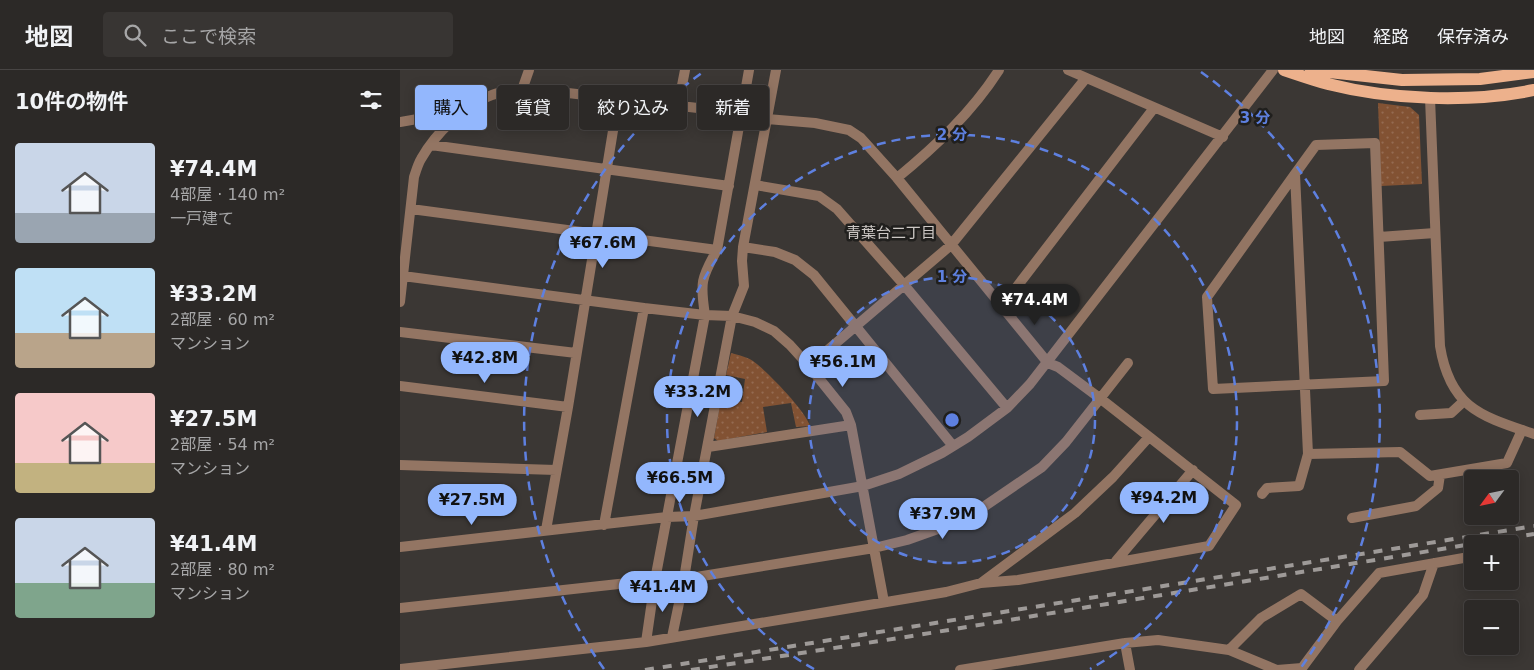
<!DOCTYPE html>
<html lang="ja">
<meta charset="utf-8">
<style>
:root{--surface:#2c2927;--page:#383533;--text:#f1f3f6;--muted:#a6a6a7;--line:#484544;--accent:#93b7fd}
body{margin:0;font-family:"DejaVu Sans","Noto Sans JP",sans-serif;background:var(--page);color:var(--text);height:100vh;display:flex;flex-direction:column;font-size:19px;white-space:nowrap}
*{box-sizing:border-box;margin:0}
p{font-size:16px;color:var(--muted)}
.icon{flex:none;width:28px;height:28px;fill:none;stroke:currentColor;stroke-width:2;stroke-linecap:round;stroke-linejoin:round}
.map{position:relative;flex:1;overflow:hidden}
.panel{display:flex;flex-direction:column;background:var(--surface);width:400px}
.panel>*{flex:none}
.hud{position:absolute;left:15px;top:15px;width:475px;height:45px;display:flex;gap:10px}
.needle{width:32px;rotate:237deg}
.tools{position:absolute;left:1064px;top:400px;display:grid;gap:10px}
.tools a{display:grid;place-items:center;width:55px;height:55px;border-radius:5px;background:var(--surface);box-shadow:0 2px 12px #0003,0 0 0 1px var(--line);font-size:25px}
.price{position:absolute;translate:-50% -42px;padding:0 11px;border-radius:18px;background:var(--accent);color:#111;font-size:16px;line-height:32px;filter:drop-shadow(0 1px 2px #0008)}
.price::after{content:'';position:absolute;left:50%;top:30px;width:15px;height:11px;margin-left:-8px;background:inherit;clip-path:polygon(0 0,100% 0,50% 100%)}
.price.on{background:#222;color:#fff}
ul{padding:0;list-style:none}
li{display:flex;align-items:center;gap:15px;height:125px;padding:0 15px}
li span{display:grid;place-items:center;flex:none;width:140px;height:100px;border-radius:5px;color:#555}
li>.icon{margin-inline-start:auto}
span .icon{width:60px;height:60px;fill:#fffc;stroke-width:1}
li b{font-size:21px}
h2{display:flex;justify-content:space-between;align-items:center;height:60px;padding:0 15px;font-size:21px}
.tag{padding:0 18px;border-radius:5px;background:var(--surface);box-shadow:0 2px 12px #0003,0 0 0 1px var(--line);font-size:18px;line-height:45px}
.tag.on{background:var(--accent);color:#111}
header{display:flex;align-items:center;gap:30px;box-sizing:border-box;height:70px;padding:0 25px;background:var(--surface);border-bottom:1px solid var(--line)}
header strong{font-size:24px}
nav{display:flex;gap:28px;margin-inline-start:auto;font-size:18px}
.search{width:350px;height:45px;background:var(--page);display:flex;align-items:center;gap:12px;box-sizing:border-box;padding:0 18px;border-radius:5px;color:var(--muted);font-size:19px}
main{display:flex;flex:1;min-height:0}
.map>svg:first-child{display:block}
.park{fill:url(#park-dots)}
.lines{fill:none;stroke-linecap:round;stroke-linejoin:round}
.minor{stroke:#937563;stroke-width:10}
.tertiary{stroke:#937563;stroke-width:10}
.primary{stroke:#edb18c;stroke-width:12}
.rail{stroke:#9e9a98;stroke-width:4;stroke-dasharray:9 9;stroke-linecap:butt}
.ring{fill:none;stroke:#5e80e0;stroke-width:2.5;stroke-dasharray:9 6}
.labels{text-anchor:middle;stroke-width:5;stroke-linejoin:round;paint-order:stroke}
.neighbourhood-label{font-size:15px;fill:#cdc8c5;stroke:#201f1d}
.centre{fill:#5e80e0;stroke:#201f1d;stroke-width:2.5}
.ring-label{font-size:15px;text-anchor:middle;font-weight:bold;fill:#5e80e0;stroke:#201f1d;stroke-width:5;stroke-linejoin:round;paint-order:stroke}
</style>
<header>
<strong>地図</strong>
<div class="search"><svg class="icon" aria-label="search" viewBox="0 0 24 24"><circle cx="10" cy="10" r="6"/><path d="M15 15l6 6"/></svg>ここで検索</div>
<nav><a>地図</a><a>経路</a><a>保存済み</a></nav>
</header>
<main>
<section class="panel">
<h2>10件の物件<svg class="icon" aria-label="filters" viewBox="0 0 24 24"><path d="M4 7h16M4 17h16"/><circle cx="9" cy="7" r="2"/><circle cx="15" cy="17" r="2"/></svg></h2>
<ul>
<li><span style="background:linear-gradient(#c9d6e8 70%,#9aa5b1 0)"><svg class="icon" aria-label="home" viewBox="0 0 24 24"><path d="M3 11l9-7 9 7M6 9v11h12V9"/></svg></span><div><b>¥74.4M</b><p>4部屋 · 140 m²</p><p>一戸建て</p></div></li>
<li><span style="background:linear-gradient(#bfe0f5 65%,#b9a48a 0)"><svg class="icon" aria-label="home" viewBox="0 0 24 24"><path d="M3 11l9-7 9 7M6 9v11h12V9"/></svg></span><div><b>¥33.2M</b><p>2部屋 · 60 m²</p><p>マンション</p></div></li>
<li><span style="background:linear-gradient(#f6c9c9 70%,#c2b280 0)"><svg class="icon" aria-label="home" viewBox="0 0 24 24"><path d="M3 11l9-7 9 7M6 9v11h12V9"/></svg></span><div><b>¥27.5M</b><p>2部屋 · 54 m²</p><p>マンション</p></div></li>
<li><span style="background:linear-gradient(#c9d6e8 65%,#7fa58c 0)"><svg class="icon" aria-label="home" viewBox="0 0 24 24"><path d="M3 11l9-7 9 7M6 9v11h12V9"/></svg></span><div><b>¥41.4M</b><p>2部屋 · 80 m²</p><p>マンション</p></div></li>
</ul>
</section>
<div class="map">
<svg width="1134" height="600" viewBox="0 0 1134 600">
<defs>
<pattern id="park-dots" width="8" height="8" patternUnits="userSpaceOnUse" patternTransform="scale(1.25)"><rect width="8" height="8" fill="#825233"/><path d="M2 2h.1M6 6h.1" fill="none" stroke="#946b51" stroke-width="1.8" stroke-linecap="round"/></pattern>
</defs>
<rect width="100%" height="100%" fill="#3b3734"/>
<path class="park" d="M978,33L1010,37L1019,45L1022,114L981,116Z
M331,283C338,285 347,287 353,291C366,300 406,341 410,356L396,357L391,333L363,337L367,362L318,371L314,368L321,329L342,332L345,309L326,305Z"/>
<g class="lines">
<path class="minor" d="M668,0L823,67
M122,20L129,0
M278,36L285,0
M0,52L40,45L52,49
M31,75L329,116
M895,104L916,75L975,73L984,311L813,319L807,227L895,104L908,384L1000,382L1030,406L1107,393L1122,360
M497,108C536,76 572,42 599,0
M355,115L419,126L437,139L505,216L607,338
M11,139L317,180
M979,167L1035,163
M343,177L375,182L395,190L414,205L553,376
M3,206L244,238L305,245L332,246L355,252L374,261L390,275L409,296L446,342L451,355L484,532
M0,232L14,107C16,101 18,94 21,89C35,64 65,34 92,25C107,19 126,20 142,20L341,43L367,49L415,53L449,60L461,68L497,108L648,293L658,297L701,329L836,435L809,476L618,510L581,513
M602,236L754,38
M0,262L176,283
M409,296L551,175L686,8
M0,316L168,337
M1020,345L1051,343L1064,331
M308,377L451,355
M0,395L156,400
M862,424L867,418L899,416L908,384
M952,448L1016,436L1038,418L1040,405
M204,455L244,238
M146,460L168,337L218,30
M0,477L267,447L294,446L463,416L499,404L542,383L568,367L607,338L630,314L873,0
M716,491L793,400
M284,509L474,478L507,470L549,455L585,436L642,397L666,372L728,293
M0,538L255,510
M272,567L284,509L294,446L332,246L344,216L342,191L343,177L376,0
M246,572L255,510L305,245C300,213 301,208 317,180L349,0
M725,573L730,600
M829,580L861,548L901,524L937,551
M0,599L246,572L427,542L546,522L581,513L675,443L713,407L749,367
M560,600L725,573L758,570L829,580L877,600L902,598L937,551L979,503L1069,487
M959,600L1023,525L1034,493"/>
<path class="tertiary" d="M1030,28L1040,276C1050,338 1081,346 1134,364"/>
<path class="primary" d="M884,0C899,5 913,10 928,14C991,30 1070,33 1134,20
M911,0L1002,10L1080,9L1134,2"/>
<path class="rail" d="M1073,474L1134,464
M245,600L1134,456
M291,600L512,566L1072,474"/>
</g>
<circle cx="552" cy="350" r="143" fill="#5e80e0" fill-opacity=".12"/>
<g class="ring">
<circle cx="552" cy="350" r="143"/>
<path d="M414 599A285 285 0 1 1 690 599"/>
<path d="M204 599A428 428 0 0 1 303 2M801 2A428 428 0 0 1 900 599"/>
</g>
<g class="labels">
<g class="neighbourhood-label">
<text x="491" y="168">青葉台二丁目</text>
</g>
</g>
<circle cx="552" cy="350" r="8" class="centre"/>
<g class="ring-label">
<text x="855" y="53">3 分</text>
<text x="552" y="70">2 分</text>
<text x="552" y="212">1 分</text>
</g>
</svg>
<div class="tools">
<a><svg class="needle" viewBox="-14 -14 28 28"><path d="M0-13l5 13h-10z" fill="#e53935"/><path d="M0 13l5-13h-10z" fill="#a6a6a7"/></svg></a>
<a>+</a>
<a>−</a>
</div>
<b class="price" style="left:203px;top:199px">¥67.6M</b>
<b class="price on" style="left:635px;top:256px">¥74.4M</b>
<b class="price" style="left:85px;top:314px">¥42.8M</b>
<b class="price" style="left:443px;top:318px">¥56.1M</b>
<b class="price" style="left:298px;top:348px">¥33.2M</b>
<b class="price" style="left:280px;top:434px">¥66.5M</b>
<b class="price" style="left:764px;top:454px">¥94.2M</b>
<b class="price" style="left:72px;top:456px">¥27.5M</b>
<b class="price" style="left:543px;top:470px">¥37.9M</b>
<b class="price" style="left:263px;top:543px">¥41.4M</b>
<div class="hud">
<a class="tag on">購入</a>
<a class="tag">賃貸</a>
<a class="tag">絞り込み</a>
<a class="tag">新着</a>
</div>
</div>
</main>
